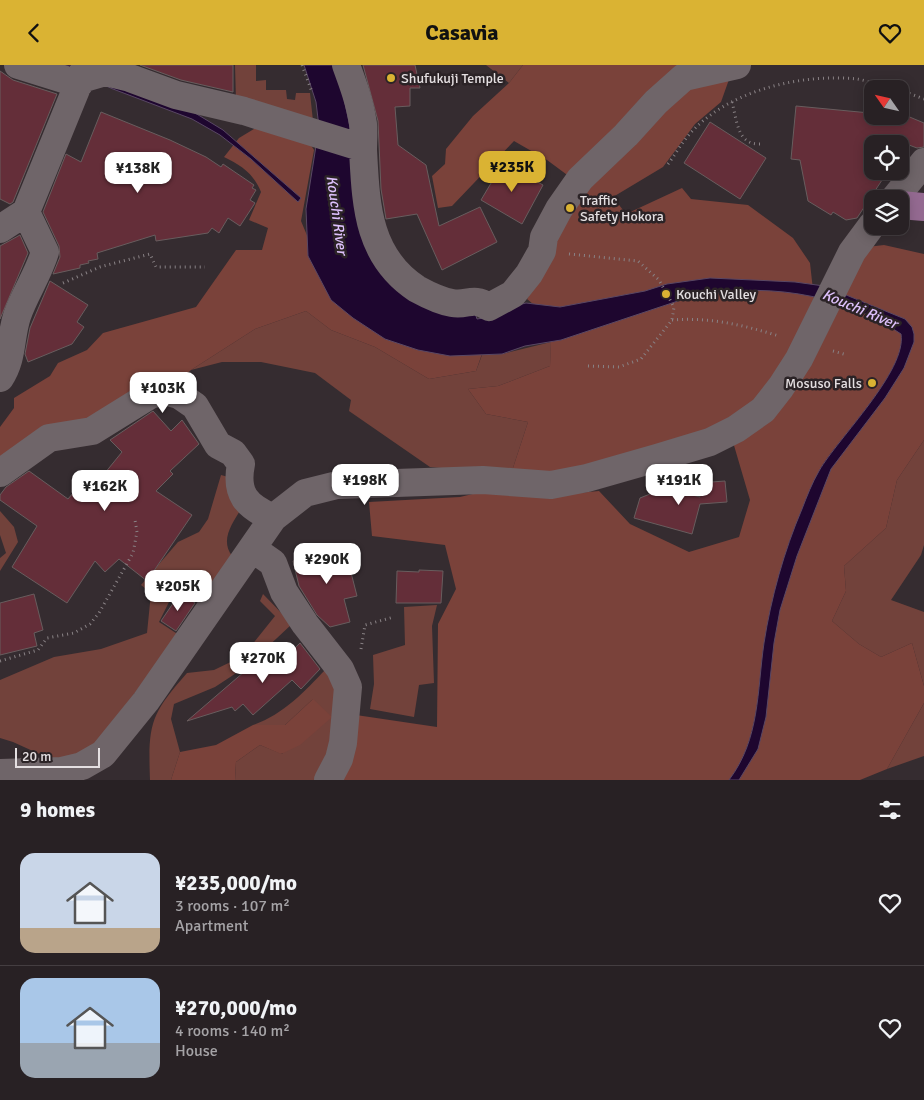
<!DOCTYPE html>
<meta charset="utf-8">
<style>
:root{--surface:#282124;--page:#30292c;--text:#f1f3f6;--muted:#a5a3a6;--line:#443e41;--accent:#dab333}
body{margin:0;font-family:Signika,sans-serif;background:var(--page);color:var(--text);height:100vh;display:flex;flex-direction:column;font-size:19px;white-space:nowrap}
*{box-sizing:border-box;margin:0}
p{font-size:16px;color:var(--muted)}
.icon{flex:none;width:28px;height:28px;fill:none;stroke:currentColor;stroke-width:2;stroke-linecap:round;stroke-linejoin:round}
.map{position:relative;height:715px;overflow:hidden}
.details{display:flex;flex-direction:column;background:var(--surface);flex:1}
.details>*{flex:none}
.needle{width:32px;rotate:304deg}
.buttons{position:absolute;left:864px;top:15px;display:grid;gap:10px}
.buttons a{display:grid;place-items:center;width:45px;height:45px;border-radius:10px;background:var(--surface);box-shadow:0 2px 12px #0003,0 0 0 1px var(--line);font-size:25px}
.scale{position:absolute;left:15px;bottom:12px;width:85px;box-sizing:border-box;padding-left:5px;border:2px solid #e4dfe1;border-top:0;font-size:14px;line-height:18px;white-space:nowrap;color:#e4dfe1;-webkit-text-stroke:4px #2b2326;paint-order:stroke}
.price{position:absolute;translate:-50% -42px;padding:0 11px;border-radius:10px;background:#fff;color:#222;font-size:16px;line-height:32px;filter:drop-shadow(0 1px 2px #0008)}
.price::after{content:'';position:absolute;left:50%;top:30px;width:15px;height:11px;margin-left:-8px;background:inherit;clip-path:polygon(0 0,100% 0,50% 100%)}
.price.active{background:var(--accent);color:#111}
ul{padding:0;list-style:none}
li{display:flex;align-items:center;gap:15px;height:125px;padding:0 20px}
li+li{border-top:1px solid var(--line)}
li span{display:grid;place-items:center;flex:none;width:140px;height:100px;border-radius:15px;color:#555}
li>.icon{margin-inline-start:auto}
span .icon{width:60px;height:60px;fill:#fffc;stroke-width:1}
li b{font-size:21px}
h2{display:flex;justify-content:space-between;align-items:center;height:60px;padding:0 20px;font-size:21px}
header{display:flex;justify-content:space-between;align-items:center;height:65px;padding:0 20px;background:var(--accent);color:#111;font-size:22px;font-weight:800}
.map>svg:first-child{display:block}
.green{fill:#72423b}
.forest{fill:#7a423a}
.water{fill:#1e062f;stroke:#594764}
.building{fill:#642e39;stroke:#685d5e}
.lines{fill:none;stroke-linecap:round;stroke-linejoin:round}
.path{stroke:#898285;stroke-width:3;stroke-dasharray:1 4;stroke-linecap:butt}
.street{stroke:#6f6569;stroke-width:28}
.primary{stroke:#946a91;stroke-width:28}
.poi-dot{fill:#dab333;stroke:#2b2326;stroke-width:2}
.labels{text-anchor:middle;stroke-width:5;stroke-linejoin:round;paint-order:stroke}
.poi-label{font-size:14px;fill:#e4dfe1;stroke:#2b2326;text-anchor:start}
.water-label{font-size:15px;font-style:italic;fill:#ddc0fb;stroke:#2b2326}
</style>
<header><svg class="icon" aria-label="back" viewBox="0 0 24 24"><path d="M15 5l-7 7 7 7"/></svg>Casavia<svg class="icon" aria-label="heart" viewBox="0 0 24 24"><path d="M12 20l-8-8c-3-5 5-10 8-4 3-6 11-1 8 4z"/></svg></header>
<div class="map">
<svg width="924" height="715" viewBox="0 0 924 715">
<rect width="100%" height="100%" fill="#352c30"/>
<path class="green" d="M235,0H256V16L266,15V25H286L287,34L295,35L296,28H310L313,56L236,36Z
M486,0H523L509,18Z
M306,246L331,265L375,282L429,314L476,306L482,290L502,289L551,277L550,301L498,321L468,324L486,349L528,357L511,409L430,402L349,346L351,335L315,308L261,297H222L191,305L255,264Z
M924,375V480L921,490L891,535L924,547V621L912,578L881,592L859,579L832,556L846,526L844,501L886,463L897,415Z
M221,410L232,413L241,444C232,459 220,475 232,491L198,537L179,526L169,537L159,557L179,570L91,686L57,697L13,677L0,673V615L54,592L101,584L147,568L151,528L141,520L178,477L199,467L208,454Z
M0,446L14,462L18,477L0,506V493L6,488L0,470Z
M263,529L292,559L247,601L215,622L174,639L171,654L180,687L171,715H150C148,659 150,650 187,608L214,605L243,591L275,551L260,536Z
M437,540L432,561L434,618L419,620L414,652L370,644L374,619L373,590L405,580L404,542Z
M326,604L338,623L336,661L317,715H235L236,697L260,680L282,689L313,634L285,660H253C283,650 305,626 326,604Z
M924,638V691L887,704Z"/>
<path class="forest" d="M523,0H704L574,115L547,95L514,76L452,141L438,143L432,111L445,99L446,84L473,51L509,18Z
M732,6L721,37L695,59L663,102L613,132L626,149L682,123L691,134L748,140L793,173L810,198L814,234L801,268L767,326L732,354L705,368L576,406L511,409L528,357L486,349L468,324L498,321L550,301L551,270L545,249L527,234L543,205L560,154L685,19Z
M262,59L309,77L314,85L301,156L316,192L483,286L476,306L429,314L375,282L331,265L306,246L255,264L191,305L172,322L0,395V362L14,343V333L50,311L58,298L87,285L103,268L196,242L236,185H262L268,163L249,155L261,127C254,109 241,100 224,92L239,73Z
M884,180L924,189V375L897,415L886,463L844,501L846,526L832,556L859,579L881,592L912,578L924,621V638L887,704L860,715H337L356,650L437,662L438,559L456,524L445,480L372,471L369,437L460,432L485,426L545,431L599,426L630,459L689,487L739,472L750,435L733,377L867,182Z
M313,634L332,652L300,680L281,689L260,680L236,697L235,715H171L180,687L216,680L253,660H285Z"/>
<path class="water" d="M58,0H71L195,48L223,65L301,133L298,137L251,94L220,70L192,54L113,24Z
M304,0H337L358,100L369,179L475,248L477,254L490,252L510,242L526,238L560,242L645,226L667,219L710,213L795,217L824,221L905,254L912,262L914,269V277L904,303L885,333L831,404L797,491L780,545L774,578L766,652L758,684L739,715H729C760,674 757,626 764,578C771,533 784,486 802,444C807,431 812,418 819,406C838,373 907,306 901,269C841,227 758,216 687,233L561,275L525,281L502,289L450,291L418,285L385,274L353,253L331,235L308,191L306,144L319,62L316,37Z"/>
<path class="building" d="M140,0H233V27L181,15Z
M363,0H415L420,23H410V41L395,42L398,80L426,100L439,161L480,142L497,177L442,205L417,149L386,154L381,124L378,56Z
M0,6L13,15L57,29L13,137L10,139L0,134Z
M796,41L870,48L872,42V51H900V48L924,58V82L917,83L909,80L902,96L900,95V79H872V106H888L857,153L846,155L833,147L831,150L808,136L800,95L791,94Z
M101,47L170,75L206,92L221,102L223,99L254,120L252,123L256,125L250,135L255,138L240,161L228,153L219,168L212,163L208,168L156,176L155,170L97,188L98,194L88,196L89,198L80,200V203L53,209L60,192L59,181L43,147L66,89L81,97Z
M710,57L766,93L740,134L684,98Z
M503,98L543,120L522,159L481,135Z
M20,170L28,188L0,254V181Z
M50,216L88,240L77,257L84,262L72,279L28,297L25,289L30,263Z
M153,346L171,366L182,355L199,379L170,406L173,409L156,426L192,450L147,516L119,494L105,507L95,496L67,538L12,502L37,461L0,435V430L6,422L29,406L68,434L78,422L87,430L122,387L110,375Z
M725,416L727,437L700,439L692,469L634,453L640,433L665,423L700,432L698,418Z
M345,484L357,531L344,534L350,557L330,562L317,550L299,521L293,496Z
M419,505L443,506L441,538H396L397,506L419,507Z
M180,528L195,538L176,566L161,556Z
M34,529L43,565L34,568L37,581L0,590V538Z
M300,578L320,604L301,624L292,615L253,650L243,639L235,646L232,642L187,656L259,594L270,607Z"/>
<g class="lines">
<path class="path" d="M302,0L312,27
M900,25L924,34
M732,37C737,55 737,80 760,79
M668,99C675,90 681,79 688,71C725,26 801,8 857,14C869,16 882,21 894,24
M569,189L638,196L659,215L674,242L672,255L641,294L619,302L587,301
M63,218L100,202L150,189L156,202H205
M672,255C710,252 743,260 779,271
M833,286L847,290
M361,584L365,560L394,552
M0,596L38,585L47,573L74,568L90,559L99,548L133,488L137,467L135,455"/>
<path class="street" d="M18,0L79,19
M346,0C353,19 360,38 363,59C364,67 363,77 363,85C366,140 367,191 417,224C428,230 440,236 452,238C468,241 472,231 489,242L513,229L529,209L542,186L544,172L559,144L580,114L626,70L656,37L684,12L737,0
M81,14L105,7L130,13L176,30L244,46L363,83
M894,134L924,97
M0,164L26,147L86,0
M0,313C13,294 10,272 17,251C25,228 38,210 45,187L26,147
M0,408L49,373L92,366L150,330L164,326L179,330L195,341L218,380L233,388L241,399C235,429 246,441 273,453
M253,484L273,498L284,527L305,559L340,604L348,622L343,678L339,694L328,715
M0,708L61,706L82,701L103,689L146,636L273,453L305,428L337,420L483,415L551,420L587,413L657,393L710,377L736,364L763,345L781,322L799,294L852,187L872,160"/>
<path class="primary" d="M900,140L924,142"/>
</g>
<g class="poi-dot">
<circle cx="391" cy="13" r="5"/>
<circle cx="570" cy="143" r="5"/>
<circle cx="666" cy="229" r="5"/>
<circle cx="872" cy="318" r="5"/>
</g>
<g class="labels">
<g class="poi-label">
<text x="401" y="18">Shufukuji Temple</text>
<text x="580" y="140">Traffic<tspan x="580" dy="16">Safety Hokora</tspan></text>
<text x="676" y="234">Kouchi Valley</text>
<text x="862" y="323" text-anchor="end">Mosuso Falls</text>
</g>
<g class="water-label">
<text transform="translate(337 150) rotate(82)" y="5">Kouchi River</text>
<text transform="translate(860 244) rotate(23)" y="5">Kouchi River</text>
</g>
</g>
</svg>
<div class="buttons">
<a><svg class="needle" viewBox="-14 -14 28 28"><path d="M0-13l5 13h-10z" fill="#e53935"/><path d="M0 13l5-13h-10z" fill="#a5a3a6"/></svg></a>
<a><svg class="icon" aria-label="locate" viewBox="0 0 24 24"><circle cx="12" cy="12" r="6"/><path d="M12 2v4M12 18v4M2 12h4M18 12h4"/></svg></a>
<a><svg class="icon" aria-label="layers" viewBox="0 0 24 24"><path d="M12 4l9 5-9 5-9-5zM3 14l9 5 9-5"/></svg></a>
</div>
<div class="scale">20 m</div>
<b class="price active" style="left:512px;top:128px">¥235K</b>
<b class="price" style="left:138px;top:129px">¥138K</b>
<b class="price" style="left:163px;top:349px">¥103K</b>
<b class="price" style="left:365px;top:441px">¥198K</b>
<b class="price" style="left:679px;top:441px">¥191K</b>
<b class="price" style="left:105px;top:447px">¥162K</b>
<b class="price" style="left:327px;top:520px">¥290K</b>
<b class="price" style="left:178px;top:547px">¥205K</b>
<b class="price" style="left:263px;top:619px">¥270K</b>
</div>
<section class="details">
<h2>9 homes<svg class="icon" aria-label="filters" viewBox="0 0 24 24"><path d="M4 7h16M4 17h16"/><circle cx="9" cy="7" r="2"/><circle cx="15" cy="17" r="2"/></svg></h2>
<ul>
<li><span style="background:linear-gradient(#c9d6e8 75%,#b9a48a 0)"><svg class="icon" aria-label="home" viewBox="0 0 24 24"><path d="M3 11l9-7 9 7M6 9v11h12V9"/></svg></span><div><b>¥235,000/mo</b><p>3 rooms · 107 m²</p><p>Apartment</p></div><svg class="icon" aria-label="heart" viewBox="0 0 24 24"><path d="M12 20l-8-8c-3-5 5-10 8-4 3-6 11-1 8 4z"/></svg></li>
<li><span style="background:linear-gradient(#a9c7e8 65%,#9aa5b1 0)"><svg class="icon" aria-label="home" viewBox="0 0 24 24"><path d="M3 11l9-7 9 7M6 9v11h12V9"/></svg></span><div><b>¥270,000/mo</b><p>4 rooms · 140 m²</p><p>House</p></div><svg class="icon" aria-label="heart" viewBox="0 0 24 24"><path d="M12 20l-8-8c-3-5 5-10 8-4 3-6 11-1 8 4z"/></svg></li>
</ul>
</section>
